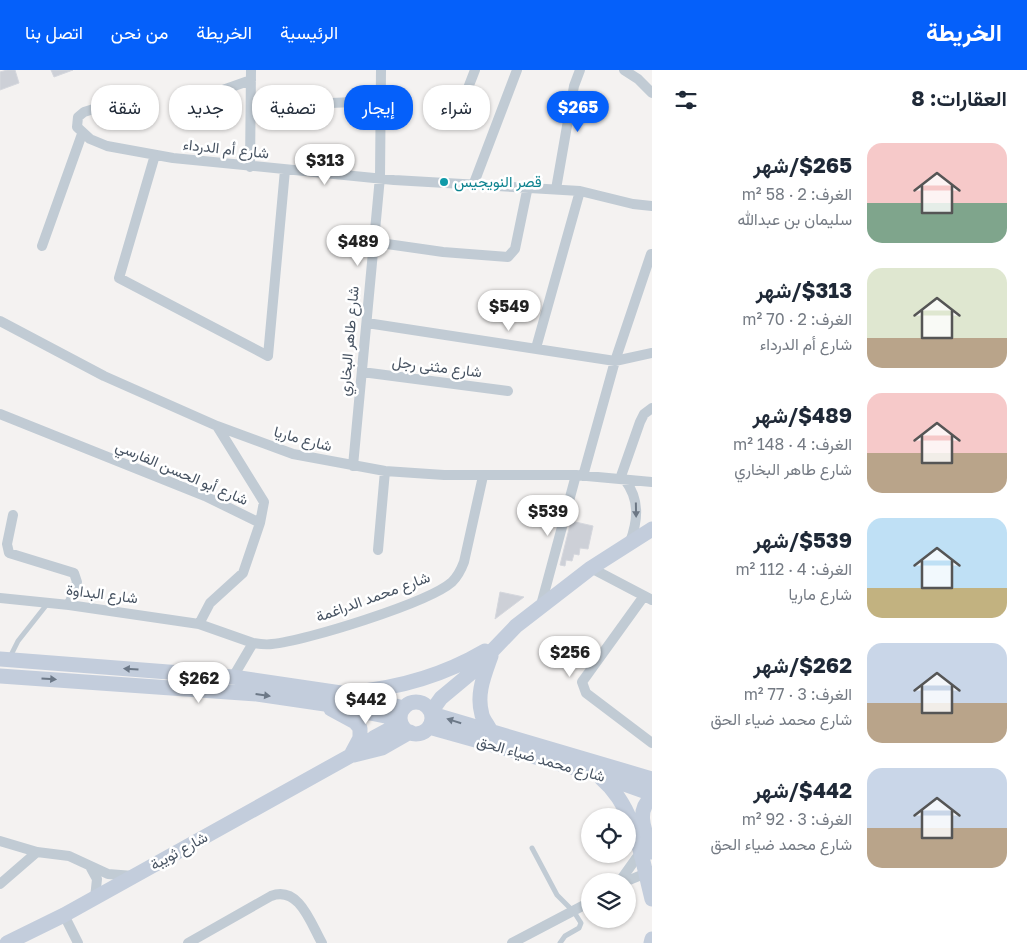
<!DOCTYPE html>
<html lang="ar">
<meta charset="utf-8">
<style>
:root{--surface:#fff;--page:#f6f6f7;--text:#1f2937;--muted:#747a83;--accent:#0560fa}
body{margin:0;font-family:"Golos Text",Vazirmatn,sans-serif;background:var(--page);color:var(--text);direction:rtl;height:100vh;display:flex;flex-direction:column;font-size:19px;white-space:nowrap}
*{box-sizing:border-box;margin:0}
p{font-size:16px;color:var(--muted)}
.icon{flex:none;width:28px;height:28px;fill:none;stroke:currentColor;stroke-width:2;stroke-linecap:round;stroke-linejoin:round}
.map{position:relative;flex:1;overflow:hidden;direction:ltr}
.panel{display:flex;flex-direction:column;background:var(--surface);width:375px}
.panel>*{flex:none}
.guide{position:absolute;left:15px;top:15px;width:475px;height:45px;direction:rtl;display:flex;gap:10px}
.tools{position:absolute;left:581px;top:738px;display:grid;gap:10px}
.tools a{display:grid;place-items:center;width:55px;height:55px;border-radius:50%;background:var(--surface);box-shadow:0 1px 4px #0004;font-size:25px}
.price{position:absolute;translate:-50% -42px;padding:0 11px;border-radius:18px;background:#fff;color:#222;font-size:16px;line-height:32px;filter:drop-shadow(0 1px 2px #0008)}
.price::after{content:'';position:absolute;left:50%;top:30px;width:15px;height:11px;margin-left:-8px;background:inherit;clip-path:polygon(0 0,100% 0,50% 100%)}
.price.current{background:var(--accent);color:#fff}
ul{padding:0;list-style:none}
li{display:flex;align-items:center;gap:15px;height:125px;padding:0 20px}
li span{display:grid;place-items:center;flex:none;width:140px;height:100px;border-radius:15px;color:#555}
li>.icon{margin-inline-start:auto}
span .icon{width:60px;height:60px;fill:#fffc;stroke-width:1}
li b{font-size:21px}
h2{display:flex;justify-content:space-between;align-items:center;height:60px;padding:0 20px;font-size:21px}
.tag{padding:0 18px;border-radius:20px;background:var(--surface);box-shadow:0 1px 4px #0004;font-size:18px;line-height:45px}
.tag.current{background:var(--accent);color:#fff}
header{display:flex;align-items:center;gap:30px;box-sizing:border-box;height:70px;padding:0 25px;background:var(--accent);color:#fff}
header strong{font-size:24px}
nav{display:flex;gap:28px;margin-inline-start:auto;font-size:18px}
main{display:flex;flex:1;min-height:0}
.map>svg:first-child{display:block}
.building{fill:#cdd0d7;stroke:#d5d7dd}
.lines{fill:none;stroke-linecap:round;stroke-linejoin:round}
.lane{stroke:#c1cbd4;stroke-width:5}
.street{stroke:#c1cbd4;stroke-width:10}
.secondary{stroke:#c3cddc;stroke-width:15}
.oneway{fill:#6c7784}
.oneway2{fill:#6c7887}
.culture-dot{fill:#0f9aa8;stroke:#fff;stroke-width:2}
.labels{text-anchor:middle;stroke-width:5;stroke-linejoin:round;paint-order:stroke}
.street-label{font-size:15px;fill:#475362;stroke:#fff}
.culture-label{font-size:15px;fill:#0d838f;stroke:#fff;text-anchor:start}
</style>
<header>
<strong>الخريطة</strong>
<nav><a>الرئيسية</a><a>الخريطة</a><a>من نحن</a><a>اتصل بنا</a></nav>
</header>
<main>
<section class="panel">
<h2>العقارات: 8<svg class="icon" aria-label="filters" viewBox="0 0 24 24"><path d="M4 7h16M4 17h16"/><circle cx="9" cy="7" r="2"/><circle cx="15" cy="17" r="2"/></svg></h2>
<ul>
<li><span style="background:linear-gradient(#f6c9c9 60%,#7fa58c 0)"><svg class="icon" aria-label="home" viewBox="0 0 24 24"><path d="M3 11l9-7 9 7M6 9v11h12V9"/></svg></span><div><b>$265/شهر</b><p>الغرف: 2 · 58 m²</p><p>سليمان بن عبدالله</p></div></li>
<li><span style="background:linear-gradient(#dfe7d0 70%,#b9a48a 0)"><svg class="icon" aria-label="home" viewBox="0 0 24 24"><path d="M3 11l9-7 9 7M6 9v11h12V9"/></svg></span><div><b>$313/شهر</b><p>الغرف: 2 · 70 m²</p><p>شارع أم الدرداء</p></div></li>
<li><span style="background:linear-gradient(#f6c9c9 60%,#b9a48a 0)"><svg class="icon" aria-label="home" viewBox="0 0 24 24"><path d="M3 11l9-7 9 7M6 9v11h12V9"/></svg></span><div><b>$489/شهر</b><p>الغرف: 4 · 148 m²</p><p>شارع طاهر البخاري</p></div></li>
<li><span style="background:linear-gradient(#bfe0f5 70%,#c2b280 0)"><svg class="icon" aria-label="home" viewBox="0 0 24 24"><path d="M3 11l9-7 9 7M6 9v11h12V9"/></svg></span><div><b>$539/شهر</b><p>الغرف: 4 · 112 m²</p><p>شارع ماريا</p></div></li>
<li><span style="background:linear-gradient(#c9d6e8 60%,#b9a48a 0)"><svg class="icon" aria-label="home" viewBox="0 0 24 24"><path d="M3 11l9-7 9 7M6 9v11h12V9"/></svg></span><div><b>$262/شهر</b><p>الغرف: 3 · 77 m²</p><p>شارع محمد ضياء الحق</p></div></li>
<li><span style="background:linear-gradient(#c9d6e8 60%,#b9a48a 0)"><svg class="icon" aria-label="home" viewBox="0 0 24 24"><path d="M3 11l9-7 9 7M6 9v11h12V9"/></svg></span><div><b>$442/شهر</b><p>الغرف: 3 · 92 m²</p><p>شارع محمد ضياء الحق</p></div></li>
</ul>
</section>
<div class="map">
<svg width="652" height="873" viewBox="0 0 652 873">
<rect width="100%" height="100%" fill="#f4f2f1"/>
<path class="building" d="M7,0H15L19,13L0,20V2Z
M51,0H73L54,7Z
M571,451L593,456L588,479L580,478L579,485L574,484L572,491L566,490L565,496L560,495Z
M500,522L524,527L495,549Z"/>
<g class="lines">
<path class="lane" d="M10,587L18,571L48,533
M532,778L557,825L574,842L581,853L579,858L565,866L560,873"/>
<path class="street" d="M624,0L638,9L652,23
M468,18L475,0
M203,27L251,10
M252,36L381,31
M100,37L84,42L78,47L77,57L90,69L107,76L173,88L394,110L580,121L633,134L652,136
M155,85L119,208L268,286L285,100
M250,97L251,0
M474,113L517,0
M556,119L574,16L580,0
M373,172L443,182L508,187L515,179L528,116
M42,176L82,64
M0,251L104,306L217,356L293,384L385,401L444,405H576L652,412
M367,253L615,291L652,283
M536,278L580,121
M362,302L508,321
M0,344L205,426L260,453L243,503L210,533L199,554L253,573L233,607
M217,356L264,432L260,453
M353,396L380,107L381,0
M583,406L615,291L651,184
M620,409L640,352L644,344L652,338
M625,410C640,430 638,450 630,472
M13,445L7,474L9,483L74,503L77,512L69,535
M378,480L385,401
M591,498L652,530
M644,526L582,612L586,623L652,673
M0,528L69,535L199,554
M541,535L576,405
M253,573C259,574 266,575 272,574C305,571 428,533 452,512C458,506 461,500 464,492L483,406
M0,771L37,782L69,786L108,804L133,806
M91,798L97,809L95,828
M620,811L640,783
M627,811L651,801
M0,814L37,782
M64,845L78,873
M188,873L271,826C299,815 311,854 322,873
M512,873L590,832"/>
<path class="secondary" d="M491,586C484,606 476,624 482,645C484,652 492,659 492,666
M0,589L233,607L341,623L404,638
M0,606L257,624L325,634L400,649
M353,622C399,618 444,605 485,581
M400 648a16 16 0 1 1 32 0a16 16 0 1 1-32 0Z
M331,639L355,652L360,658V668L352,683
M431,642L441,628L471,603L516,556L591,498L652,459
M432,644L652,709
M429,657L596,704L652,724
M354,685L382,678L410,662
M601,708C636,738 641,787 652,829
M652,727C634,742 646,763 652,782
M7,873L64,845L350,686L375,667L401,653
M651,873L652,869"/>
</g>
<defs><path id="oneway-solid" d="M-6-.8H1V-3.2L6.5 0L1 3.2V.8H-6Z" transform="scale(1.25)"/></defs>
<use class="oneway" href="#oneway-solid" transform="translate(636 440) rotate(89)"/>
<g class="oneway2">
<use href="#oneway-solid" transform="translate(131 599) rotate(-176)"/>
<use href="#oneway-solid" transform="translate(49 609) rotate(4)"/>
<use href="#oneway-solid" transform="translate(263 625) rotate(8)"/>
<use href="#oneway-solid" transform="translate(454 651) rotate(-163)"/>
</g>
<circle class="culture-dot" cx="444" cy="112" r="5"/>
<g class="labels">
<g class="street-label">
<text transform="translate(226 79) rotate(6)" y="5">شارع أم الدرداء</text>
<text transform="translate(349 271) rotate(-85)" y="5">شارع طاهر البخاري</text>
<text transform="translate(437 297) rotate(7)" y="5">شارع مثنى رجل</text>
<text transform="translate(303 369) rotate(15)" y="5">شارع ماريا</text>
<text transform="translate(182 403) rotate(23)" y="5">شارع أبو الحسن الفارسي</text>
<text transform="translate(102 524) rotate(7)" y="5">شارع البداوة</text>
<text transform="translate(373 527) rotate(-20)" y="5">شارع محمد الدراغمة</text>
<text transform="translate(541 689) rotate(16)" y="5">شارع محمد ضياء الحق</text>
<text transform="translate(179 781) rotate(-29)" y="5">شارع ثويبة</text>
</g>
<g class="culture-label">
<text x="454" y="117">قصر النويجيس</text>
</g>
</g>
</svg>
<div class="tools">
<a><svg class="icon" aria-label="locate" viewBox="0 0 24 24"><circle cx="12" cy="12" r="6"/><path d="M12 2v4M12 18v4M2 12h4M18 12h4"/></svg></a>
<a><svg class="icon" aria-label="layers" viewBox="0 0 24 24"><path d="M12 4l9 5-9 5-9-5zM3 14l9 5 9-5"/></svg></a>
</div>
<b class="price current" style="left:578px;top:63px">$265</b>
<b class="price" style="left:325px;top:116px">$313</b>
<b class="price" style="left:358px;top:197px">$489</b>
<b class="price" style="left:509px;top:262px">$549</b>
<b class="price" style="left:548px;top:467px">$539</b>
<b class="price" style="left:570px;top:608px">$256</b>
<b class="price" style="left:199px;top:634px">$262</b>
<b class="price" style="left:366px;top:655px">$442</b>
<div class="guide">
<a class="tag">شراء</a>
<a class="tag current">إيجار</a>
<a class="tag">تصفية</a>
<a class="tag">جديد</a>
<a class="tag">شقة</a>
</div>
</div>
</main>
